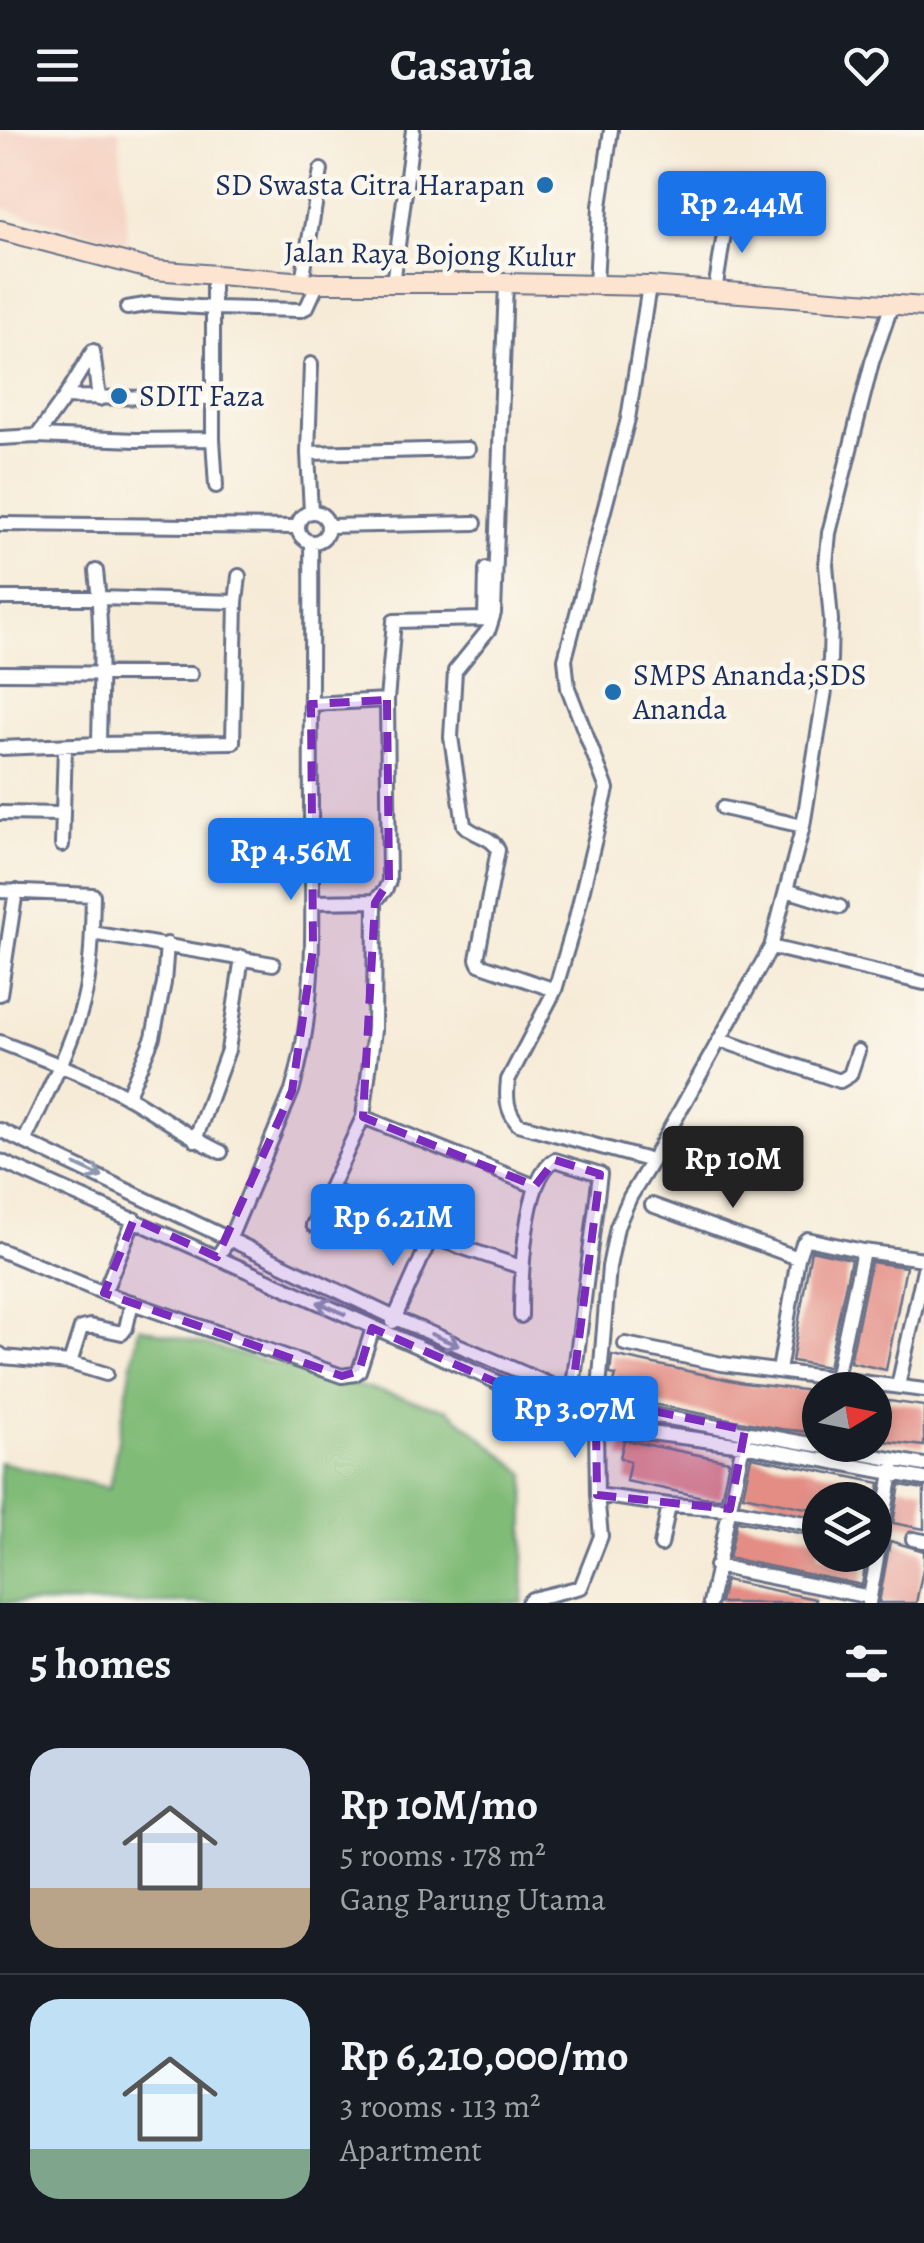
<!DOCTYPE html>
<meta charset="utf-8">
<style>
:root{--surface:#171b24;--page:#242831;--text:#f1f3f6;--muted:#9ea1a6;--line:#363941;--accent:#1a73e8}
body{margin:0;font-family:Alegreya,serif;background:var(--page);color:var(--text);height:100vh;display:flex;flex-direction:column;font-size:38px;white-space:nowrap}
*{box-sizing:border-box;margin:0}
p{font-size:32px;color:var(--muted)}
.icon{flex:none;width:55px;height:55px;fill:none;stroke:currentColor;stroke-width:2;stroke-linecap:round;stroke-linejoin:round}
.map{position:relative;height:1473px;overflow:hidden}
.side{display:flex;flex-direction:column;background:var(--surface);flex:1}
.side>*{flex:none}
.needle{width:65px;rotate:80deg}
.tools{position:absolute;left:802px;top:1242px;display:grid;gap:20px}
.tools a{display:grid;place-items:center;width:90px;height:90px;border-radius:50%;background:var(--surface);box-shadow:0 5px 15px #0003;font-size:50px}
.price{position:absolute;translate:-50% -85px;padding:0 22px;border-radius:10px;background:var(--accent);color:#fff;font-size:32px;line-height:65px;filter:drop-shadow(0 2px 5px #0008)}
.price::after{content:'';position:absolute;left:50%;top:60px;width:30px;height:22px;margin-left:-15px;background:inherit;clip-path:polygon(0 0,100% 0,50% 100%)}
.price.current{background:#222;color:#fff}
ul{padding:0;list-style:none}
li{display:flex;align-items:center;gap:30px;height:250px;padding:0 30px}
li+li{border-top:2px solid var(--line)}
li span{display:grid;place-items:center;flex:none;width:280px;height:200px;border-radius:30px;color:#555}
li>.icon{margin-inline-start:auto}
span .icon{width:120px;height:120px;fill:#fffc;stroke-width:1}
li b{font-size:42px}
h2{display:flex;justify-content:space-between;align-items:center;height:120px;padding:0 30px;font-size:42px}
header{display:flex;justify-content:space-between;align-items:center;height:130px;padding:0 30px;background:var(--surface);font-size:45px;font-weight:600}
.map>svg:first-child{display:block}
.built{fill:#f5d2c2}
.forest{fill:#81bb78;stroke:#4e756b;stroke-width:2.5}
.building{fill:#e38d85}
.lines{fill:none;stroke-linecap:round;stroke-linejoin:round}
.minor-casing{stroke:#687188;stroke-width:18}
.secondary-casing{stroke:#687188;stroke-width:22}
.minor{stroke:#fff;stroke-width:12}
.secondary{stroke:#fde4d0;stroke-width:18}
.oneway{stroke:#8d97ae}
.marked{fill:#7b2cbf;fill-opacity:0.2;stroke:#7b2cbf;stroke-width:8;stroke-dasharray:20 12;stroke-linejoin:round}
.poi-dot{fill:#1f6fb2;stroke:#fbf7ec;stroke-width:4}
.labels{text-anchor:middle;stroke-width:9;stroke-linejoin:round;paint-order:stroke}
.poi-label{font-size:30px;fill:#1b2f5e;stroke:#fbf7ec;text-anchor:start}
.street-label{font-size:30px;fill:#1b2f5e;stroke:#fbf7ec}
</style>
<header><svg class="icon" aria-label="menu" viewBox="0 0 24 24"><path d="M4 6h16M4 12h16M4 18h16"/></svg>Casavia<svg class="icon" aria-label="heart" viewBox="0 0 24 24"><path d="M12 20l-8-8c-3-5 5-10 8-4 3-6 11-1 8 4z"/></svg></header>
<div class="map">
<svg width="924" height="1473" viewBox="0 0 924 1473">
<rect width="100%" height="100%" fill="#fbf7ec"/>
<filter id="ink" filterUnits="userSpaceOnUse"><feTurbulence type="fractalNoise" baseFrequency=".01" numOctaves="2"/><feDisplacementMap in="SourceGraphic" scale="20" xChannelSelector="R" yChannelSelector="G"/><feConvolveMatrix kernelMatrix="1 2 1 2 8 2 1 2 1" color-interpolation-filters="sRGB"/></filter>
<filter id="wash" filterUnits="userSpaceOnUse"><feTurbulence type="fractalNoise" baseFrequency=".0048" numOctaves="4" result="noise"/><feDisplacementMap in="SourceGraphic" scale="40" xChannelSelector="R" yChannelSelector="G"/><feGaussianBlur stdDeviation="2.25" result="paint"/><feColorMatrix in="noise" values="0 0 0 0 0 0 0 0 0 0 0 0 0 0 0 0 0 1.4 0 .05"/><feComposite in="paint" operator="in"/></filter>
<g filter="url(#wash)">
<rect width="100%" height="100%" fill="#f6ebd7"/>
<path class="built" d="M0,0H119L128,115L0,77Z"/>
<path class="forest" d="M139,1197L448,1280L526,1344L523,1473H0V1332L109,1358Z"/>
<g id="blocks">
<path class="building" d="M811,1120L851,1129L828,1237L792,1231Z
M871,1132L906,1137L886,1240L850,1232Z
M612,1225L744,1253L820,1262V1303L781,1299L611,1266L616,1245L610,1244Z
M875,1269L924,1276V1316L875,1310Z
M624,1310L729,1331L721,1368L703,1367L626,1351L630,1331L620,1328Z
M751,1327L880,1353L875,1381V1370H820V1381L743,1365Z
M900,1355L924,1359V1399L893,1393Z
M737,1391L820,1407V1425H867L862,1455L729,1428Z
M890,1411L924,1421V1434L916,1473H879Z
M725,1450L815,1469V1473H720Z"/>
</g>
</g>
<g filter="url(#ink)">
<use href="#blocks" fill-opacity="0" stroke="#687188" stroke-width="2.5"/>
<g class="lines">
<defs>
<path id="minor" d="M213,145V309L216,356
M302,151L321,40
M506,153L494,483L489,499L455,541L451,607L464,695C474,706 492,706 498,720L477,829L479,834L555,860
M393,154L413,0
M596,155L600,76L611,0
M649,156L628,289L565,529L568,558L607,659L575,792L555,860L508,950C506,967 506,980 518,994L652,1031
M715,161L727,85L750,88L755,58
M127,178L151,174L214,178L301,180L307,177L318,153
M93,221L99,269
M65,267L212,268
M37,306L65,267L93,221
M0,308L37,306L136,310L213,309
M308,323L468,319
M311,382L308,323L311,234
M298 397a15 15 0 1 1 30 0a15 15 0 1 1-30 0Z
M0,394L298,397
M328,396L475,393
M96,441C103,498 100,556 99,614
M0,468H99L236,472
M0,543L191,544
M311,574L387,570
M0,618L99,614L233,612L236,472L239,446
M723,678L803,696
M0,683L61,684
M62,715L65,616
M786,760L840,777
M0,761L93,765C92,800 92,839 83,873C70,921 45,966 25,1010
M312,772L375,771L385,760L389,751L387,570L394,491L485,489L486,439
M92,803L273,834
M771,817L924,853
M0,864L16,761
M720,910L840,951L850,945L858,921
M0,912C43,929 88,945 128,967C160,985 188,1007 221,1022
M127,967L153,907L164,853L167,814
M363,987L535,1056
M0,1000L395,1188L598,1275L924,1335
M195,1010L228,920L242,827
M0,1031L596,1296L743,1315L924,1349
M331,1059L431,1107L521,1137
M652,1075L798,1128
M313,1095L363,987L374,900L375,771
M0,1120L104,1163L342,1246L355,1244L359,1241L373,1198
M217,1127L230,1108L292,961C320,868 311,769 311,672C310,586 312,499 311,412
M104,1163L134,1089
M521,1186C521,1152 523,1048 555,1030L600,1044L572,1264
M393,1192L431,1107
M625,1214L722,1234L924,1260
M0,1224L3,1227L70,1233L81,1198L90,1196L122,1203L126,1198L132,1172
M70,1233L106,1244
M779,1241L798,1128L803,1113L807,1109L863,1121L924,1129
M836,1248L863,1121
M898,1256L924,1139
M597,1365L669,1375L730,1379L820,1396
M913,1409L924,1411
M661,1415L669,1375
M716,1436L870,1467
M528,1473L532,1469L581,1457L601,1406L597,1365L596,1296L609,1137L617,1097L630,1067L652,1031L771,817L803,696L830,530L831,490L826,435L829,403L872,232L892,174
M710,1473L744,1309
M869,1473L893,1337"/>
<path id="secondary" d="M0,100L154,140L318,153H506L649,156L924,177"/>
</defs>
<use href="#minor" class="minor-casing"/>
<use href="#secondary" class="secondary-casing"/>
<use href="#minor" class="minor"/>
<use href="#secondary" class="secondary"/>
</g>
<defs><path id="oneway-shaft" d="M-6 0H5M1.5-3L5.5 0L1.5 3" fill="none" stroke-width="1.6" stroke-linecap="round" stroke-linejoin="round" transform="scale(2.5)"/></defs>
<g class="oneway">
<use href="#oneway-shaft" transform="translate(89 1041) rotate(25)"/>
<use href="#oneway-shaft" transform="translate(331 1178) rotate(-156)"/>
<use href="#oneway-shaft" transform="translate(445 1210) rotate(23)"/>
</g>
</g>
<path class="marked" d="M387,570L389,751L375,773L363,987L535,1056L555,1030L600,1044L572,1264L745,1300L730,1379L597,1365L596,1296L372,1198L359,1241L342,1246L104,1163L134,1089L217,1127L292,961L313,820L311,574Z"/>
<g class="poi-dot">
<circle cx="545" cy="55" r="10"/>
<circle cx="119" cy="266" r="10"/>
<circle cx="613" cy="562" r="10"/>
</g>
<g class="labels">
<g class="poi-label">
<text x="525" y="65" text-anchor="end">SD Swasta Citra Harapan</text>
<text x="139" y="276">SDIT Faza</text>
<text x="633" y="555">SMPS Ananda;SDS<tspan x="633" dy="34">Ananda</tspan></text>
</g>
<g class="street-label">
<text transform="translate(430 124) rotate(1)" y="10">Jalan Raya Bojong Kulur</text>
</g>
</g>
</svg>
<div class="tools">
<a><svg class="needle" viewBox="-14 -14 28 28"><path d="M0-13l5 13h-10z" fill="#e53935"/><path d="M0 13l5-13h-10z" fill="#9ea1a6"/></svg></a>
<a><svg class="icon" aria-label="layers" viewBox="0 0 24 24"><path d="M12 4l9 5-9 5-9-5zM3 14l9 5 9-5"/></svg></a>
</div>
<b class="price" style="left:742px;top:126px">Rp 2.44M</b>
<b class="price" style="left:291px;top:773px">Rp 4.56M</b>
<b class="price current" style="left:733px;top:1081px">Rp 10M</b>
<b class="price" style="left:393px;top:1139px">Rp 6.21M</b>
<b class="price" style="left:575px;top:1331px">Rp 3.07M</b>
</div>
<section class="side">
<h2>5 homes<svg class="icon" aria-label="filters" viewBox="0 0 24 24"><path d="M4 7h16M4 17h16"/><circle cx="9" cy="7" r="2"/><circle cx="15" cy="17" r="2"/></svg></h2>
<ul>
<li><span style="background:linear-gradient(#c9d6e8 70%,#b9a48a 0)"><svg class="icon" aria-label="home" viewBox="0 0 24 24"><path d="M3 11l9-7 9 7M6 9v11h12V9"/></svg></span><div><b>Rp 10M/mo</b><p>5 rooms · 178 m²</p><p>Gang Parung Utama</p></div></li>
<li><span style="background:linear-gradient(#bfe0f5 75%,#7fa58c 0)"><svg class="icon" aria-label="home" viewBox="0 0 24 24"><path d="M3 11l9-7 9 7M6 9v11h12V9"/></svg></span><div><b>Rp 6,210,000/mo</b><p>3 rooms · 113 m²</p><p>Apartment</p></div></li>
</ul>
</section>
